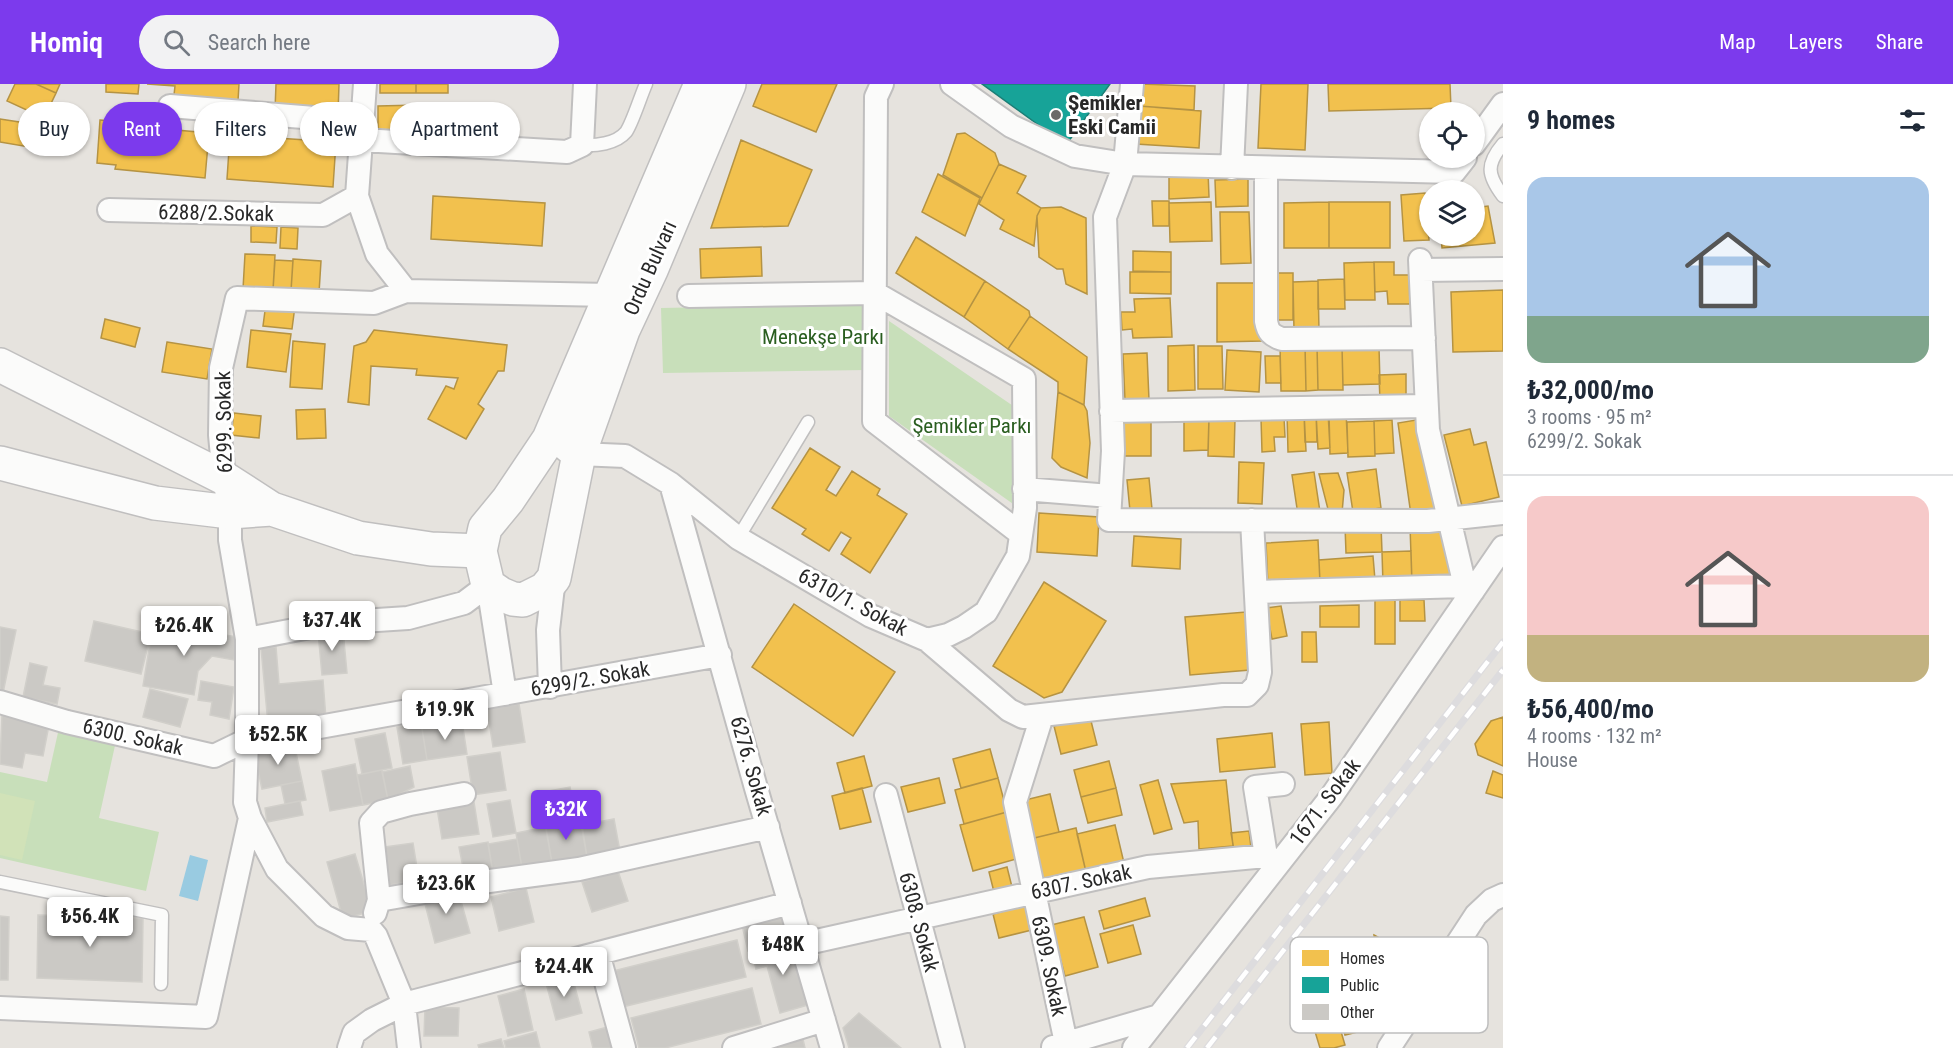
<!DOCTYPE html>
<meta charset="utf-8">
<style>
:root{--surface:#fff;--page:#f2f2f3;--text:#1f2937;--muted:#747a83;--line:#e0e1e3;--accent:#7c3aed}
body{margin:0;font-family:"Roboto Condensed",sans-serif;background:var(--page);color:var(--text);height:100vh;display:flex;flex-direction:column;font-size:22px;white-space:nowrap}
*{box-sizing:border-box;margin:0}
p{font-size:20px;color:var(--muted)}
.icon{flex:none;width:33px;height:33px;fill:none;stroke:currentColor;stroke-width:2;stroke-linecap:round;stroke-linejoin:round}
.map{position:relative;flex:1;overflow:hidden}
.drawer{display:flex;flex-direction:column;background:var(--surface);width:450px}
.drawer>*{flex:none}
.top-card{position:absolute;left:18px;top:18px;width:570px;height:54px;display:flex;gap:12px}
.tools{position:absolute;left:1419px;top:18px;display:grid;gap:12px}
.tools a{display:grid;place-items:center;width:66px;height:66px;border-radius:50%;background:var(--surface);box-shadow:0 2px 4px #0004;font-size:30px}
.price{position:absolute;translate:-50% -51px;padding:0 14px;border-radius:6px;background:#fff;color:#222;font-size:20px;line-height:39px;filter:drop-shadow(0 2px 3px #0008)}
.price::after{content:'';position:absolute;left:50%;top:36px;width:18px;height:14px;margin-left:-9px;background:inherit;clip-path:polygon(0 0,100% 0,50% 100%)}
.price.active{background:var(--accent);color:#fff}
ul{padding:0;list-style:none}
li{display:grid;align-content:center;gap:12px;height:318px;padding:0 24px}
li+li{border-top:2px solid var(--line)}
li span{display:grid;place-items:center;height:186px;border-radius:18px;color:#555}
li>.icon{margin-inline-start:auto}
span .icon{width:108px;height:108px;fill:#fffc;stroke-width:1}
li b{font-size:26px}
h2{display:flex;justify-content:space-between;align-items:center;height:72px;padding:0 24px;font-size:26px}
.pill{padding:0 21px;border-radius:27px;background:var(--surface);box-shadow:0 2px 4px #0004;font-size:21px;line-height:54px}
.pill.active{background:var(--accent);color:#fff}
header{display:flex;align-items:center;gap:36px;box-sizing:border-box;height:84px;padding:0 30px;background:var(--accent);color:#fff}
header strong{font-size:28px}
nav{display:flex;gap:33px;margin-inline-start:auto;font-size:21px}
.search{width:420px;height:54px;background:var(--page);display:flex;align-items:center;gap:15px;box-sizing:border-box;padding:0 21px;border-radius:33px;color:var(--muted);font-size:22px}
main{display:flex;flex:1;min-height:0}
.map>svg:first-child{display:block}
.green{fill:#c8dfba}
.pitch{fill:#d1e2b8}
.water{fill:#99cbe1}
.homes{fill:#f2c14e;stroke:#b59343;stroke-width:1.5}
.public{fill:#17a398;stroke:#1c7e76;stroke-width:1.5}
.building{fill:#cbc9c5;stroke:#d1cfca;stroke-width:1.5}
.lines{fill:none;stroke-linecap:round;stroke-linejoin:round}
.service-casing{stroke:#c0bfbf;stroke-width:15}
.minor-casing{stroke:#c0bfbf;stroke-width:26}
.secondary-casing{stroke:#c0bfbf;stroke-width:36}
.service{stroke:#fbfbfa;stroke-width:12}
.minor{stroke:#fbfbfa;stroke-width:22}
.secondary{stroke:#fbfbfa;stroke-width:33}
.rail-casing{stroke:#dddcde;stroke-width:7}
.rail{stroke:#fff;stroke-width:4.5;stroke-dasharray:14;stroke-linecap:butt}
.poi-dot{fill:#6a6968;stroke:#fff;stroke-width:2}
.labels{text-anchor:middle;stroke-width:6;stroke-linejoin:round;paint-order:stroke}
.poi-label{font-size:21px;font-weight:bold;fill:#282828;stroke:#fff;text-anchor:start}
.street-label{font-size:21px;fill:#282828;stroke:#fff}
.park-label{font-size:21px;fill:#2a5e20;stroke:#fff}
.key{fill:#fff;stroke:#bebebe;stroke-width:1.5}
.key-label{font-size:16px;fill:#282828}
</style>
<header>
<strong>Homiq</strong>
<div class="search"><svg class="icon" aria-label="search" viewBox="0 0 24 24"><circle cx="10" cy="10" r="6"/><path d="M15 15l6 6"/></svg>Search here</div>
<nav><a>Map</a><a>Layers</a><a>Share</a></nav>
</header>
<main>
<div class="map">
<svg width="1503" height="964" viewBox="0 0 1503 964">
<rect width="100%" height="100%" fill="#e6e3de"/>
<path class="green" d="M869,220L867,286L663,289L661,224Z
M889,237L1019,326L1016,422L889,332Z
M59,644L116,657L99,734L159,748L146,807L0,774V688L47,698Z"/>
<path class="pitch" d="M0,709L35,717L22,776L0,771Z"/>
<path class="water" d="M190,771L208,776L198,817L179,812Z"/>
<path class="homes" d="M15,0H36L56,9L44,34L7,17Z
M36,0H60L56,9Z
M106,0H139L138,10L106,8Z
M147,0H239L238,17L174,11L175,2Z
M276,0H339L338,30L275,26Z
M380,0H416V9H380Z
M416,0H448V9H416Z
M762,0H837L816,48L753,22Z
M1141,0L1195,2L1194,26L1139,22Z
M1261,0H1308L1305,66L1258,64Z
M1328,0H1450L1451,24L1329,27Z
M419,21V56H378V22Z
M1139,22L1201,27L1199,64L1136,60Z
M0,35L32,40L29,63L0,58Z
M100,36L121,38V41L209,49L205,94L115,85L116,81L97,79Z
M965,49L995,69L999,80L982,114L943,91L957,50Z
M230,51L336,58L333,103L227,95Z
M741,56L812,86L788,142L711,144Z
M999,80L1026,92L1017,109L1041,124L1037,132L1034,162L1000,145L1004,136L979,120Z
M1208,87L1209,113L1169,115V89Z
M938,90L980,114L965,152L922,128Z
M1248,95V122L1216,123L1215,96Z
M1425,109L1429,156L1404,157L1401,111Z
M433,112L545,119L542,162L431,155Z
M1152,117H1169V142H1153Z
M1211,118L1212,157L1170,158L1169,119Z
M1329,118H1390V164H1329Z
M1329,118V164H1284V119Z
M1488,122L1495,159L1442,164L1441,152H1474V124Z
M1061,123L1086,134L1087,210L1066,200L1063,185H1057L1039,173L1037,132L1041,124Z
M1220,128H1249L1251,179L1221,180Z
M251,142L277,143L276,159L251,158Z
M281,143L298,144L297,165L280,164Z
M916,153L985,197L964,233L896,189Z
M761,163L762,192L701,194L700,165Z
M1133,167L1171,168V188L1133,187Z
M245,170L275,171L273,206L243,205Z
M293,175L321,177L319,209L291,207Z
M275,176L293,177L291,207L273,206Z
M1374,178H1394V191H1409L1410,220H1388L1387,207L1375,208Z
M1374,178L1375,216H1345L1344,179Z
M1130,188H1171V210L1130,209Z
M1269,189H1293V236H1270Z
M1344,195L1345,225H1318V196Z
M985,197L1029,227L1030,232L1008,265L964,233Z
M1318,197L1319,247H1294L1293,198Z
M1217,199H1260L1262,257L1217,258Z
M1503,206V267L1453,268L1451,208Z
M1170,214L1172,253L1133,254L1132,245L1122,246L1121,228H1135L1134,215Z
M266,219L295,222L292,245L263,242Z
M1030,232L1087,273L1084,321L1058,308V298L1008,265Z
M105,235L140,244L135,263L101,254Z
M251,246L291,250L286,288L247,283Z
M374,246L507,261L504,287H498L478,320L484,325L466,355L428,335L446,302L454,305L458,294L416,291L417,285L371,282L369,321L348,318L354,262L366,258Z
M293,257L325,260L322,305L290,303Z
M167,258L212,265L207,295L162,288Z
M1280,260H1305L1306,307H1281Z
M1194,261L1195,306L1168,307V262Z
M1317,261L1318,306L1306,307L1305,262Z
M1198,262H1222L1223,305H1198Z
M1317,262H1342L1343,306H1318Z
M1342,263H1379L1380,300L1343,301Z
M1227,266L1261,268L1259,308L1225,306Z
M1147,269L1149,316L1125,317L1123,270Z
M1265,272H1280L1281,299H1266Z
M1406,290V317H1380L1379,291Z
M1058,308L1084,321L1087,327L1090,359L1087,394L1061,383L1052,374Z
M325,325L326,354L297,355L296,326Z
M1304,328L1306,367L1288,368L1287,329Z
M1304,328H1316L1317,358H1305Z
M1328,328L1330,364L1318,365L1316,329Z
M1346,328L1348,369L1330,370L1329,329Z
M234,329L261,332L259,354L231,351Z
M1184,332L1209,334L1208,366L1184,367Z
M1284,333L1285,353H1274L1275,367L1262,368L1261,334Z
M1209,334L1235,335L1234,373L1208,372Z
M1422,335L1435,427L1411,431L1398,339Z
M1392,336L1394,369L1375,370L1374,337Z
M1151,337V372H1123L1122,338Z
M1374,337L1375,372L1348,373L1347,338Z
M1470,345L1474,361L1486,358L1499,413L1462,422L1444,351Z
M810,364L840,383L826,406L836,412L852,387L880,405L877,411L907,430L870,489L841,470L851,454L841,448L829,467L802,450L806,445L772,424Z
M1239,378L1264,379L1262,420L1238,419Z
M1376,385L1381,424L1353,428L1347,389Z
M1314,388L1320,428L1298,431L1292,391Z
M1338,389L1344,406L1342,429L1330,433L1319,390Z
M1149,394L1152,425L1130,427L1127,396Z
M1039,429L1099,433L1097,472L1037,468Z
M1381,441L1382,468L1346,469L1345,442Z
M1444,441L1458,499L1412,500L1410,442Z
M1134,452L1181,455L1180,485L1132,482Z
M1318,456L1320,499L1268,503L1266,459Z
M1411,467L1412,500H1383L1382,468Z
M1373,472L1375,496L1320,499L1319,476Z
M1044,498L1106,537L1062,608L1044,614L993,582Z
M1375,514H1395V560H1375Z
M1400,516H1424L1425,537H1400Z
M794,520L895,588L853,652L752,583Z
M1359,521V543H1320V522Z
M1281,522L1287,552L1272,555L1266,524Z
M1246,528L1250,586L1190,591L1185,533Z
M1302,548H1316L1317,578H1302Z
M1090,633L1097,661L1061,670L1054,642Z
M1503,633V682L1478,671L1475,660L1491,637Z
M1329,638L1332,689L1305,691L1301,640Z
M1272,649L1275,683L1220,688L1217,655Z
M990,665L998,694L961,704L953,675Z
M864,672L872,702L845,709L837,679Z
M1109,677L1116,704L1081,713L1074,686Z
M1493,687L1503,691V714L1486,709Z
M939,694L945,719L908,728L901,703Z
M998,694L1007,728L964,740L955,706Z
M1158,696L1172,745L1154,750L1140,701Z
M1226,696L1233,762L1199,765L1198,737L1184,739L1171,700Z
M862,704L871,738L840,745L832,712Z
M1116,704L1122,731L1088,739L1081,713Z
M1050,710L1059,748L1030,755L1021,717Z
M1007,728L1020,774L973,787L960,741Z
M1115,741L1124,779L1086,788L1077,750Z
M1076,744L1086,788L1040,798L1030,755Z
M1249,747L1251,764L1234,766L1231,749Z
M1007,783L1013,807L995,812L989,788Z
M1145,814L1150,832L1104,845L1099,827Z
M1026,821L1032,846L999,854L993,830Z
M1084,833L1098,883L1065,892L1051,841Z
M1133,841L1141,870L1108,879L1100,850Z
M1374,851L1397,864L1401,901L1379,903Z
M1367,918L1374,944L1345,951L1338,925Z
M1334,924L1345,961L1334,964H1320L1310,931Z"/>
<path class="public" d="M982,0H1110L1066,61Z"/>
<path class="building" d="M94,537L151,550L141,590L85,577Z
M163,541L238,553L234,576L212,572L198,587L194,611L143,602L151,553L160,555Z
M0,543L16,546L3,609L0,608Z
M343,546L347,589L322,591L318,548Z
M276,563L279,600L323,596L326,635L268,640L261,564Z
M30,579L47,583L43,601L60,604L57,620L23,613Z
M201,597L234,603L229,635L210,631L212,618L198,616Z
M150,605L188,615L180,643L143,633Z
M519,620L525,658L493,663L487,625Z
M2,631L49,641L43,672L25,669L22,684L0,680Z
M462,637L467,670L427,676L422,644Z
M421,639L427,676L403,680L397,643Z
M385,649L392,684L362,690L355,655Z
M294,659L302,697L262,705L254,668Z
M500,668L506,706L473,711L467,673Z
M355,680L363,721L330,727L322,687Z
M410,682L414,703L388,716L382,688Z
M382,686L388,716L363,721L357,691Z
M302,697L306,716L285,720L281,701Z
M570,703L575,730L542,736L537,709Z
M510,716L516,749L493,753L487,720Z
M300,717L303,731L267,738L265,724Z
M474,718L479,750L442,755L437,724Z
M580,734L587,773L552,779L545,740Z
M614,735L621,773L588,779L582,741Z
M546,743L552,779L522,784L516,749Z
M517,755L522,784L493,789L488,760Z
M488,758L493,789L465,794L459,763Z
M413,759L419,796L384,802L378,764Z
M355,770L372,827L343,835L327,778Z
M618,787L628,817L592,828L582,798Z
M457,803L470,849L435,859L423,812Z
M526,804L534,838L499,847L491,813Z
M784,830L791,857L748,867L742,841Z
M38,831L143,834L142,898L37,894Z
M0,832L9,833L8,896H0Z
M737,856L746,893L618,924L609,888Z
M791,858L808,921L780,929L767,882L756,885L752,868Z
M572,892L582,929L556,936L546,899Z
M752,904L761,940L665,964H639L631,934Z
M524,905L533,946L508,952L498,912Z
M425,923L459,924L458,952H424Z
M859,929L901,964H849L843,944Z
M615,941L621,964H593L589,948Z
M536,948L540,964H506L504,957Z
M802,951L805,964H756Z
M501,955L504,964H479L478,961Z"/>
<g class="lines">
<defs>
<path id="service" d="M1503,60C1486,80 1487,91 1503,112
M582,61C595,62 616,60 626,48C632,40 641,11 646,0
M738,454L808,338
M0,798L162,831L161,900"/>
<path id="minor" d="M882,0L876,13L874,337L1021,450
M952,0L1011,42L1075,72L1125,80L1454,88L1465,74
M1132,0L1125,80L1105,133L1113,367L1109,436L1428,437L1503,429
M170,22L363,38
M362,56L567,68L582,61L585,0
M1474,60L1503,20
M1232,84L1236,0
M1266,84V237C1268,248 1271,251 1282,255L1424,254
M357,112L377,170L406,207
M109,126L323,131L357,112L365,0
M1420,176L1428,346L1465,502L1473,507
M1421,186L1503,185
M610,211L406,207L374,219L237,214L221,284L220,351L224,394L230,428V456L247,555V656L720,571
M1111,327L1426,322
M579,370L625,372L671,400L738,454L871,532L927,556L948,551L964,543L986,528L1018,472L1025,424L1024,295L875,209L689,212
M671,400L756,704L832,964
M1024,405L1110,412
M1256,508L1465,502
M247,555L331,539L408,534L464,519L488,501L505,610
M927,556L1009,626L1023,633L1223,611H1247L1257,601L1260,588L1252,436
M550,603L548,546L554,494
M0,618L67,638L214,672L247,656L245,718L250,734L277,785L324,832L348,844L371,846L376,852L404,920L409,964
M1042,632L1015,718L1066,959
M886,711L953,964
M379,816L482,798L579,785L768,743
M375,829L379,816L371,739L381,728L410,720L464,710
M803,860L1148,783L1266,772L1255,703L1283,700
M598,869L624,964
M0,924L206,933L250,734
M1053,963L1159,932
M349,964L354,949L372,936L404,920L790,819
M734,964L824,936
M1134,964L1331,713L1503,463
M1389,964L1476,831L1492,816L1503,811"/>
<path id="secondary" d="M0,281L224,394L272,425L358,454L431,465L480,467
M549,355L562,356L579,370L554,494L545,505L523,516L513,515L501,510L488,501L480,467L485,444L508,416L549,355L701,0
M579,370L623,246L651,186L729,0
M0,379L155,419L230,428L272,425"/>
</defs>
<use href="#service" class="service-casing"/>
<use href="#minor" class="minor-casing"/>
<use href="#secondary" class="secondary-casing"/>
<use href="#service" class="service"/>
<use href="#minor" class="minor"/>
<use href="#secondary" class="secondary"/>
<defs>
<path id="rail" d="M1187,964L1503,558
M1207,964L1503,586"/>
</defs>
<use href="#rail" class="rail-casing"/>
<use href="#rail" class="rail"/>
</g>
<circle class="poi-dot" cx="1056" cy="31" r="6"/>
<g class="labels">
<g class="poi-label">
<text x="1068" y="26">Şemikler<tspan x="1068" dy="24">Eski Camii</tspan></text>
</g>
<g class="street-label">
<text transform="translate(216 129) rotate(1)" y="7">6288/2.Sokak</text>
<text transform="translate(650 184) rotate(-66)" y="7">Ordu Bulvarı</text>
<text transform="translate(224 338) rotate(-91)" y="7">6299. Sokak</text>
<text transform="translate(853 518) rotate(28)" y="7">6310/1. Sokak</text>
<text transform="translate(590 595) rotate(-10)" y="7">6299/2. Sokak</text>
<text transform="translate(133 653) rotate(13)" y="7">6300. Sokak</text>
<text transform="translate(751 682) rotate(74)" y="7">6276. Sokak</text>
<text transform="translate(1325 718) rotate(-53)" y="7">1671. Sokak</text>
<text transform="translate(1081 798) rotate(-12)" y="7">6307. Sokak</text>
<text transform="translate(919 838) rotate(75)" y="7">6308. Sokak</text>
<text transform="translate(1049 882) rotate(78)" y="7">6309. Sokak</text>
</g>
<g class="park-label">
<text x="823" y="260">Menekşe Parkı</text>
<text x="972" y="349">Şemikler Parkı</text>
</g>
</g>
<rect x="1290" y="853" width="198" height="96" rx="9" class="key"/>
<rect x="1302" y="866" width="27" height="16" fill="#f2c14e"/>
<rect x="1302" y="893" width="27" height="16" fill="#17a398"/>
<rect x="1302" y="920" width="27" height="16" fill="#cbc9c5"/>
<g class="key-label">
<text x="1340" y="880">Homes</text>
<text x="1340" y="907">Public</text>
<text x="1340" y="934">Other</text>
</g>
</svg>
<div class="tools">
<a><svg class="icon" aria-label="locate" viewBox="0 0 24 24"><circle cx="12" cy="12" r="6"/><path d="M12 2v4M12 18v4M2 12h4M18 12h4"/></svg></a>
<a><svg class="icon" aria-label="layers" viewBox="0 0 24 24"><path d="M12 4l9 5-9 5-9-5zM3 14l9 5 9-5"/></svg></a>
</div>
<b class="price" style="left:332px;top:568px">₺37.4K</b>
<b class="price" style="left:184px;top:573px">₺26.4K</b>
<b class="price" style="left:445px;top:657px">₺19.9K</b>
<b class="price" style="left:278px;top:682px">₺52.5K</b>
<b class="price active" style="left:566px;top:757px">₺32K</b>
<b class="price" style="left:446px;top:831px">₺23.6K</b>
<b class="price" style="left:90px;top:864px">₺56.4K</b>
<b class="price" style="left:783px;top:892px">₺48K</b>
<b class="price" style="left:564px;top:914px">₺24.4K</b>
<div class="top-card">
<a class="pill">Buy</a>
<a class="pill active">Rent</a>
<a class="pill">Filters</a>
<a class="pill">New</a>
<a class="pill">Apartment</a>
</div>
</div>
<section class="drawer">
<h2>9 homes<svg class="icon" aria-label="filters" viewBox="0 0 24 24"><path d="M4 7h16M4 17h16"/><circle cx="9" cy="7" r="2"/><circle cx="15" cy="17" r="2"/></svg></h2>
<ul>
<li><span style="background:linear-gradient(#a9c7e8 75%,#7fa58c 0)"><svg class="icon" aria-label="home" viewBox="0 0 24 24"><path d="M3 11l9-7 9 7M6 9v11h12V9"/></svg></span><div><b>₺32,000/mo</b><p>3 rooms · 95 m²</p><p>6299/2. Sokak</p></div></li>
<li><span style="background:linear-gradient(#f6c9c9 75%,#c2b280 0)"><svg class="icon" aria-label="home" viewBox="0 0 24 24"><path d="M3 11l9-7 9 7M6 9v11h12V9"/></svg></span><div><b>₺56,400/mo</b><p>4 rooms · 132 m²</p><p>House</p></div></li>
</ul>
</section>
</main>
